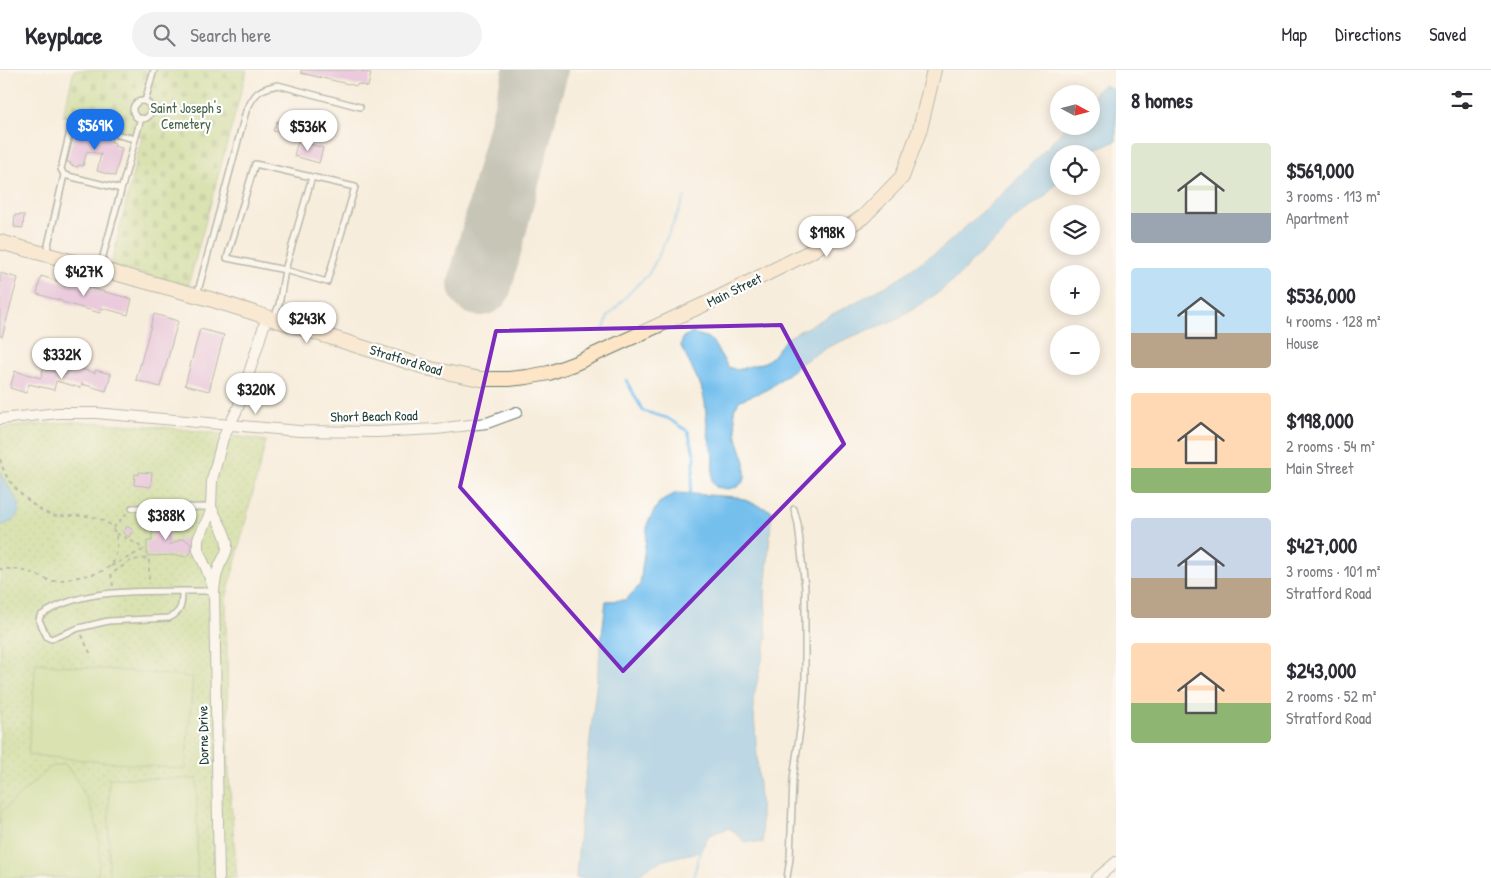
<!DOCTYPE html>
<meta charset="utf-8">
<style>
:root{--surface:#fff;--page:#f2f2f3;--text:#2b2b33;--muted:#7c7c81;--line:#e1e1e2;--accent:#1a73e8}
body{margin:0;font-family:"Patrick Hand",sans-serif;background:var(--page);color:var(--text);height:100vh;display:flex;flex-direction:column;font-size:19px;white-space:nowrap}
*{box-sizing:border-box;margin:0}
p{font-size:16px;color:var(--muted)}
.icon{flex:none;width:28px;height:28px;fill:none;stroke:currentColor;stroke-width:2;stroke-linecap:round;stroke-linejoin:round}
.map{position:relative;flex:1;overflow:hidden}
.sheet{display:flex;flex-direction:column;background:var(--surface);width:375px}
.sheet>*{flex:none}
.needle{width:32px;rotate:97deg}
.buttons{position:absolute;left:1050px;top:15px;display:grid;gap:10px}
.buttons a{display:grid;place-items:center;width:50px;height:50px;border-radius:50%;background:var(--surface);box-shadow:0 2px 12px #0003;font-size:25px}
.price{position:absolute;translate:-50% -42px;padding:0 11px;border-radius:18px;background:#fff;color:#222;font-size:16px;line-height:32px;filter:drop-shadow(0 1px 2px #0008)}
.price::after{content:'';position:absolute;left:50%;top:30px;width:15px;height:11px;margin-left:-8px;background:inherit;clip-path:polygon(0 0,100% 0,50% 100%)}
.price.active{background:var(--accent);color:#fff}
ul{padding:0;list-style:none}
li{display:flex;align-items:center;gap:15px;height:125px;padding:0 15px}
li span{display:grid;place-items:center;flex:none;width:140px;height:100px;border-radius:5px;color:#555}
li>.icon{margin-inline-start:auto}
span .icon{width:60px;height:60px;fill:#fffc;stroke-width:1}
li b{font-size:21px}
h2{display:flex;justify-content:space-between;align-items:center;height:60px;padding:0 15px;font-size:21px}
header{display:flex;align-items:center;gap:30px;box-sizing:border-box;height:70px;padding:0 25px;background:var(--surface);border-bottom:1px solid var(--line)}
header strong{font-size:24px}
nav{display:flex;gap:28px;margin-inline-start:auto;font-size:18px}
.search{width:350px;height:45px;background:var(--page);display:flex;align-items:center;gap:12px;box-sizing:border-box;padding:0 18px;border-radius:28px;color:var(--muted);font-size:19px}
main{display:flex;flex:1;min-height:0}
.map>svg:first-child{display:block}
.grass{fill:url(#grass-dots);stroke:#6a8a58}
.cemetery{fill:url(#cemetery-stones);stroke:#6a8a58}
.garden{fill:#b6d67d;stroke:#6a8a58}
.water{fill:#74bfed;stroke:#4a7e90}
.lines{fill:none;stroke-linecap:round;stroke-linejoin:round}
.stream{stroke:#74bfed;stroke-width:2.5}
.runway{stroke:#8b9588;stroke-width:64}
.building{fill:#d9a1db}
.service-casing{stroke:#6b7b6f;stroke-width:8}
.minor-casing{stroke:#6b7b6f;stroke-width:12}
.secondary-casing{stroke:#6b7b6f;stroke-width:16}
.path{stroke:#6b7b6f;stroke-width:2;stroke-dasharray:4 4;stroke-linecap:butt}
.service{stroke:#fff;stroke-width:5}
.minor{stroke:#fff;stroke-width:10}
.secondary{stroke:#fde5c5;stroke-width:14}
.marked{fill:none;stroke:#7b2cbf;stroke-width:4;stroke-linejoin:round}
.labels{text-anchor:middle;stroke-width:4.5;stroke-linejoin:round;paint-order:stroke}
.park-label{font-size:14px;fill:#456346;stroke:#fff}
.street-label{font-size:14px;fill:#1f3d34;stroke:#fff}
</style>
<header>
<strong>Keyplace</strong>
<div class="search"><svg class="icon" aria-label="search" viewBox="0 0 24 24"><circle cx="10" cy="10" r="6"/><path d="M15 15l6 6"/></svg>Search here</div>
<nav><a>Map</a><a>Directions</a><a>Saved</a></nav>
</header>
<main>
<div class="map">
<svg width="1116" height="808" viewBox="0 0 1116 808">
<defs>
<pattern id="grass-dots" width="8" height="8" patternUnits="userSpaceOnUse" patternTransform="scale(1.25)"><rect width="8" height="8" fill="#b6d67d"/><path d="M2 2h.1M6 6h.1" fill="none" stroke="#93af67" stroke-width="1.8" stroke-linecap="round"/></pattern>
<pattern id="cemetery-stones" width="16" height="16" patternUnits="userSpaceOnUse" patternTransform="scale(1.25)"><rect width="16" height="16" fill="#b6d67d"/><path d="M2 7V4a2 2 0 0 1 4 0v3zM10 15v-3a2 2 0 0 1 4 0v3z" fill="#93af67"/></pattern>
</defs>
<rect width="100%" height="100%" fill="#fff"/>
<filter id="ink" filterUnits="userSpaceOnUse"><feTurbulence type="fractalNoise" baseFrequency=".02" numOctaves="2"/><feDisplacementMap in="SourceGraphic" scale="10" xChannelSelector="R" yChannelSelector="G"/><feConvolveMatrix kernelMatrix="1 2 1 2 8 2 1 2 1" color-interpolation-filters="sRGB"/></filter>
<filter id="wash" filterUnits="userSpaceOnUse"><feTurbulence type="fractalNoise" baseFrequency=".0096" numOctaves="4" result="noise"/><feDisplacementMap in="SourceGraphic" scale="20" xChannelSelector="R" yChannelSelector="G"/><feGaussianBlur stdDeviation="1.12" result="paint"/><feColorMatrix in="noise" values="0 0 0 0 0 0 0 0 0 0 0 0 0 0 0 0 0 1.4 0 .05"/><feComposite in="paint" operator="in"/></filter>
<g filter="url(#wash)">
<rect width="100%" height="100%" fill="#f7eddc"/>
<path class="grass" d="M70,352C136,353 200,360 266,371L226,529L229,705L237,808H0V358Z"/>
<path class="cemetery" d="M74,0H247L188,216L111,196L142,66L63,46Z"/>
<path class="garden" d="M36,593L193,607L185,699L28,685Z
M65,694C91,728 106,764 97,808H0V743L51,697Z
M109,708L197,709V808H109Z"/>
<path class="water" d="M1103,15L1116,20V71L1095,79L1089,84H1059V110L1044,127L1011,151L1000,166L974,189L961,204L938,223L895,250L868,260L830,276L803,292L767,320L740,330L734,339L737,368L745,392V408L742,413L737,417L728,419L716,417L712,412L713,386L708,364L705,332L701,316L681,276L683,267L692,263L706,267L712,271L728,297L737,300L765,292L772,287L786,269L798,262L894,212L927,188L941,179L1011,116L1067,56H1091C1091,42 1089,24 1103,15Z
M0,403L20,435C18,449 13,452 0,456Z
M676,423L737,427L772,441L765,524L767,568L753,630L763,773L744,771L729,758L709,765L700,782C675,787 654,789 635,808H576L581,747L606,531L626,530L640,515L648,452L659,433Z"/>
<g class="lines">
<path class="stream" d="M604,259L608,246L635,217L648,205L658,187L685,127
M626,310L643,341L667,348L688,361L695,387L690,424
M693,808L700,782"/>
<path class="runway" d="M480,214L536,0"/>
</g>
<g id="blocks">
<path class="building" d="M301,0H361V1L371,3L368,17L358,14L357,16L301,3Z
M277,51L297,57L294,67L273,61Z
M75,60L78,61V60L112,68L111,72L115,73L114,76L122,78L115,106L97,101L101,84L87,81L83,96L79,95L78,97L70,95L71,93L67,92Z
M298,71L323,78L319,93L294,86Z
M15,145H24L23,158L14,157Z
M0,203L18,208L2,267L0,266Z
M41,206L67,214V212L132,229L128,245L102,238L100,243L62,232V231L37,224Z
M154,244L178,251L160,317L136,310Z
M200,259L224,265L209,321L185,315Z
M70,296L95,303V300L111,304L106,321L82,314L81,318L56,311L54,320L29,314L26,323L10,318L15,301L41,308L43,299L67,305Z
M139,402L152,403L151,417L134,415L135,404L139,405Z
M169,447L170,475L181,469H185L191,474V481L190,484L185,487L178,485L147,486V471H152V448Z
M127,456L133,460L129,467L123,463Z"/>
</g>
</g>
<g filter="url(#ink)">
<use href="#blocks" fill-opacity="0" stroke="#6b7b6f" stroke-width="1"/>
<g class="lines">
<defs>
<path id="service" d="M145,31L154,0
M133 40a9 9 0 1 1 18 0a9 9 0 1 1-18 0Z
M255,94L355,117L327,212L285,200L227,188Z
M64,105L61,99L71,57L74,54L135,69
M46,184L64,105L121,119
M100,197L141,48
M197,225L246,41C255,23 258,19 278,15L360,37
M274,248L279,235L285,200L312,107
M132,438L211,437
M182,521C182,534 182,542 169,548L108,551L79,558L51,569L47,567L39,550L40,546C81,518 134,522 182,521Z
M182,521H214
M787,808L790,788L793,709L803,638L805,610V518L798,454L794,439"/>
<path id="minor" d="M0,349L59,343H96L299,361L376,362L436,359L487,353L517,342
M211,437C216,448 227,464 227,475C228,483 222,489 219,497C216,504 215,512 214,521L219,808
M213,517L207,500L198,480V469L210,444L211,437L212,410L223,368L238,338L267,246
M1097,808L1116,792"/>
<path id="secondary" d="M0,172L210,229L431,299L480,309H509L527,307L549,303L576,293L714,230L810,182L863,147L902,107L920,59L934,0"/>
</defs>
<use href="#service" class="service-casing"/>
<use href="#minor" class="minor-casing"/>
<use href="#secondary" class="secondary-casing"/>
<path class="path" d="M0,389C2,397 5,404 9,410C18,423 42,445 57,446C75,447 93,442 109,454C115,460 117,466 117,475C117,501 100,503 78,507C70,508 61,511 52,511C46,510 42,507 37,505C26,500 11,498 0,499
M113,458L127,443
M116,464L121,465L145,479
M111,496L145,479
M113,516L111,504L132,490L149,488V514
M82,565L87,577L92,586"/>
<use href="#service" class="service"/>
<use href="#minor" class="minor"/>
<use href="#secondary" class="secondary"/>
</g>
</g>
<path d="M0 0H1116V808H0ZM781,255L844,374L623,601L460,417L496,261Z" fill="#f7eddc" fill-opacity=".55" fill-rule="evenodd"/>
<path class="marked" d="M781,255L844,374L623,601L460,417L496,261Z"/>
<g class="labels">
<g class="park-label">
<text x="186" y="43">Saint Joseph's<tspan x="186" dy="16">Cemetery</tspan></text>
</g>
<g class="street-label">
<text transform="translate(734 220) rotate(-26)" y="5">Main Street</text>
<text transform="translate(406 290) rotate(17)" y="5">Stratford Road</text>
<text transform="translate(374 346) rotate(-1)" y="5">Short Beach Road</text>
<text transform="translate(203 665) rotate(-91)" y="5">Dorne Drive</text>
</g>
</g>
</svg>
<div class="buttons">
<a><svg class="needle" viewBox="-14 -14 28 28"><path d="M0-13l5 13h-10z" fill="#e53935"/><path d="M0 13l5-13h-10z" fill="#7c7c81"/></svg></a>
<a><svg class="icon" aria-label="locate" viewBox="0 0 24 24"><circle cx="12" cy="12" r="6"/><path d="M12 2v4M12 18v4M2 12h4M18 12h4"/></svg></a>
<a><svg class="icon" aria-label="layers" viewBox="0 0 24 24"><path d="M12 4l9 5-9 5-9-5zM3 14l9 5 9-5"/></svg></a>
<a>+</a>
<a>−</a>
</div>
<b class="price active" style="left:95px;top:81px">$569K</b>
<b class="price" style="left:308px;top:82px">$536K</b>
<b class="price" style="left:827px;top:188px">$198K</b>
<b class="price" style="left:84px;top:227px">$427K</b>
<b class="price" style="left:307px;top:274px">$243K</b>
<b class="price" style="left:62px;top:310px">$332K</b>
<b class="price" style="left:256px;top:345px">$320K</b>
<b class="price" style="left:166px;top:471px">$388K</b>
</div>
<section class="sheet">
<h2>8 homes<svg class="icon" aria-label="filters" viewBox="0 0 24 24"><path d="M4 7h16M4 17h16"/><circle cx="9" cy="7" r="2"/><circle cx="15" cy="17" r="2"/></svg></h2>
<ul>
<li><span style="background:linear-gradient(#dfe7d0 70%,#9aa5b1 0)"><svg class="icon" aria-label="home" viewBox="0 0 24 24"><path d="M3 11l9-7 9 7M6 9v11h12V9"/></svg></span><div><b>$569,000</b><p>3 rooms · 113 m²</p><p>Apartment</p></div></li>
<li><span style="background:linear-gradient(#bfe0f5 65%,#b9a48a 0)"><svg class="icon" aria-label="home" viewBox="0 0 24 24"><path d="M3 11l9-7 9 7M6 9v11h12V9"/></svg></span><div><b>$536,000</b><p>4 rooms · 128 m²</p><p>House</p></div></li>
<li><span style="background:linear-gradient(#ffd9b3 75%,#8fb573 0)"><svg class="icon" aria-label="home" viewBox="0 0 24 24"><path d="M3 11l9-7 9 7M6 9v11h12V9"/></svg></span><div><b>$198,000</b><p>2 rooms · 54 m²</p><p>Main Street</p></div></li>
<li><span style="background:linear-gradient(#c9d6e8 60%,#b9a48a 0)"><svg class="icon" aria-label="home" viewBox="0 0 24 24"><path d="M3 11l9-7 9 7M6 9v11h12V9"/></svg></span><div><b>$427,000</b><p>3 rooms · 101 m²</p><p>Stratford Road</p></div></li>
<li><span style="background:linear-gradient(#ffd9b3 60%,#8fb573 0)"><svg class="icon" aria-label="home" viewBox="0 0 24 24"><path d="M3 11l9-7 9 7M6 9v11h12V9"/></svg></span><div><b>$243,000</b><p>2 rooms · 52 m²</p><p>Stratford Road</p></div></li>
</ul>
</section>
</main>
